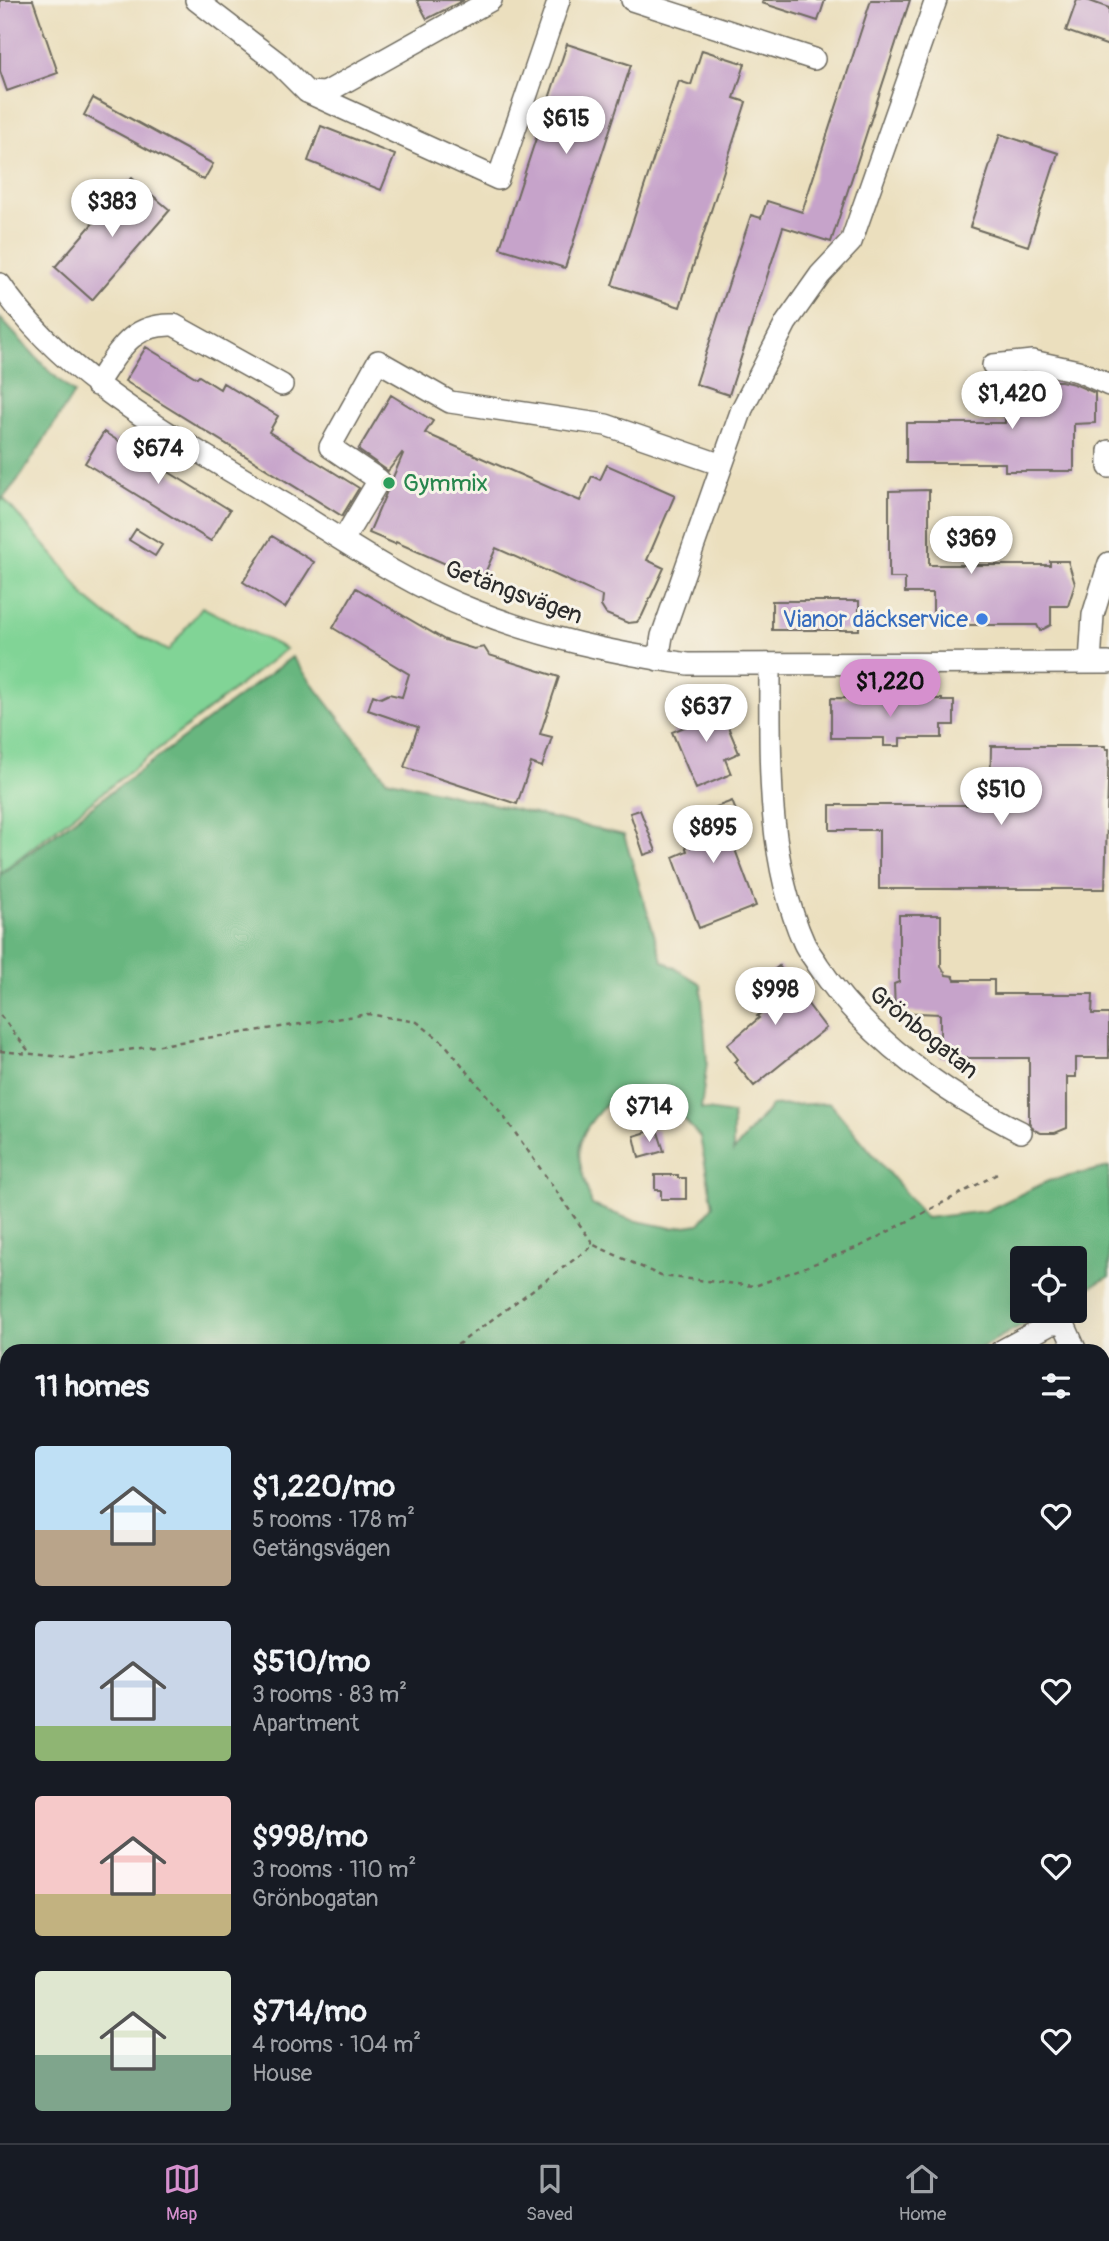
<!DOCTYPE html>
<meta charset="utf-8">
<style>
:root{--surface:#171b24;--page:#20242c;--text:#f1f3f6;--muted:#9ea1a6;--line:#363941;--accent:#d690ce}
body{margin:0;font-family:Pangolin,sans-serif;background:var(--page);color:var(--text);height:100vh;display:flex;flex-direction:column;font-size:26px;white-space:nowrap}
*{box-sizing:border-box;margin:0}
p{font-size:23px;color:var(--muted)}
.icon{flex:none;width:38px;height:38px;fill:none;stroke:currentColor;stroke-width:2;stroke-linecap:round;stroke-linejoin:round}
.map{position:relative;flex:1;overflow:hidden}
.side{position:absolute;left:0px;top:1344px;width:1110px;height:800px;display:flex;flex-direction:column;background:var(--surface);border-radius:21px 21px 0 0;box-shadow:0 7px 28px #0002}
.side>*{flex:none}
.buttons{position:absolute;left:1010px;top:1246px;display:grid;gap:14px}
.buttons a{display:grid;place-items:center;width:77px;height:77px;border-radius:7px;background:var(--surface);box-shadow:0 7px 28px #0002;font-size:35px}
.price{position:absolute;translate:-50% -60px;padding:0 16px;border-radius:24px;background:#fff;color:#222;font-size:23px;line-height:46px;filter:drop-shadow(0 2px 4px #0008)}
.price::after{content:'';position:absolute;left:50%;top:42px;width:21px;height:16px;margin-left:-10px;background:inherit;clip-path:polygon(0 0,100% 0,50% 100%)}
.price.current{background:var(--accent);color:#111}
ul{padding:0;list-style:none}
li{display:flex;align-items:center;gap:21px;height:175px;padding:0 35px}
li span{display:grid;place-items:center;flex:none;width:196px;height:140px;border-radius:7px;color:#555}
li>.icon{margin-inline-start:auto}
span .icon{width:84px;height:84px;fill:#fffc;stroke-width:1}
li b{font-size:30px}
h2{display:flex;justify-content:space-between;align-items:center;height:84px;padding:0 35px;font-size:30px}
.tab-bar{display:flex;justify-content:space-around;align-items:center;height:98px;border-top:2px solid var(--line);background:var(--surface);font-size:19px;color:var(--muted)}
.tab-bar a{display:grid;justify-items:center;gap:4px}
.tab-bar .current{color:var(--accent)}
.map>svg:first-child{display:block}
.green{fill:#81d496;stroke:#568060;stroke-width:2}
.forest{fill:#68b67f;stroke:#4a7055;stroke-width:2;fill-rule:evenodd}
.building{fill:#c6a3ca}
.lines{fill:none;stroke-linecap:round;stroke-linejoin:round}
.minor-casing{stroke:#6e6a5e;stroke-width:24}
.path{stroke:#6e6a5e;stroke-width:2.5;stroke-dasharray:5 5;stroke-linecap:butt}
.minor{stroke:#fff;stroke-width:21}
.leisure-dot{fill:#2e9e5b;stroke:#f7f3e8;stroke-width:2.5}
.shop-dot{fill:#3f7fe0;stroke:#f7f3e8;stroke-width:2.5}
.labels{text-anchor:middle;stroke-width:6;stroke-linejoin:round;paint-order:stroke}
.leisure-label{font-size:24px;fill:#27864d;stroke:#f7f3e8;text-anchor:start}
.street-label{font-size:24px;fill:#2b2b2b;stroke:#f7f3e8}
.shop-label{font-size:24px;fill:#366cbe;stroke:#f7f3e8;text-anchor:end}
</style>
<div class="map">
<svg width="1109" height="2143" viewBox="0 0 1109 2143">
<rect width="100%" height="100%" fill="#f7f3e8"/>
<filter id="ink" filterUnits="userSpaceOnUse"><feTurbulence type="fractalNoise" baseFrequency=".0143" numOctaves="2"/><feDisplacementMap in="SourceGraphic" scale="14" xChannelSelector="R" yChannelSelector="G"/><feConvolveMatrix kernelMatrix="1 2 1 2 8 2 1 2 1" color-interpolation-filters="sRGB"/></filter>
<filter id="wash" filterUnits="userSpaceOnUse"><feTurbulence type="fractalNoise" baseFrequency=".00686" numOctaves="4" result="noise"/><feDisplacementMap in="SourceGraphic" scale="28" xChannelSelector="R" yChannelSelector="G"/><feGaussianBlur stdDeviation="1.57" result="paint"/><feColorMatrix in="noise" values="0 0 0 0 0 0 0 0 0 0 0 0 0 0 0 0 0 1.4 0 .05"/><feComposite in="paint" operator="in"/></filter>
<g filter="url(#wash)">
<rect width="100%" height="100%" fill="#ebdfbe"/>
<path class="green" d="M3,498L63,566L86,598L119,625L168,651L202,607L286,649L0,873V502Z
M0,1859L7,1865L4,1897L0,1899Z"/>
<path class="forest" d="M0,318L49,371L74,393L21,476L0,502Z
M292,657L386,779L624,835L662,960L701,984L707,1062L701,1109L733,1114V1152L771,1106L830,1103L926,1218L986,1211L1048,1181L1109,1167V1277L1075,1295L1074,1258H1022V1311H1047L975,1351H7V1865L0,1859V875ZM638,1100L670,1103L700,1137L713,1206L699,1224L672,1228L632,1220L592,1205C577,1155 568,1144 607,1103Z
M1103,1957L1109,1983V2143H927L932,2137H1102Z
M53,2137H558V2143H52Z"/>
<g id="blocks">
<path class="building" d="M0,0H33L58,73L7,91L0,71Z
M417,0H464L427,19Z
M763,0H825L818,21L762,3Z
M871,0H910L831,242L783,227L729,395L696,384L751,215L761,218L767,201L802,212Z
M1077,0H1087L1109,8V46L1066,31Z
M567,44L631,65L565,268L500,248Z
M702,50L745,64L734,98L746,102L680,307L612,285L679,81L691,85Z
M93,98L213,164L204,180L84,115Z
M321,126L395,155L381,190L308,161Z
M1000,134L1058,153L1028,246L970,227Z
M132,178L170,210L92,300L55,267Z
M146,347L197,378L199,376L220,389L223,383L278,416L269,432L359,488L342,516L125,381Z
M1005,381H1061L1074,384L1095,393V423L1074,424V471H1005V463H906V423H1005Z
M391,395L433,421L425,433L580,501L592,476L600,480L607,465L675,495L647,560L664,568L642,616L637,622L628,623L606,614L601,606L602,596L496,548L482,580L396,542L395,544L369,533L403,454L402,453L388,471L358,450Z
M104,432L230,510L211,541L85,463Z
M929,490V565H1050V561H1068L1075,584L1068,606H1051V625L1040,631L1037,625H933V593H905V578H889V491Z
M136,529L162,545L155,556L129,540Z
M272,536L314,562L285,608L243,582Z
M356,588L445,640L474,649L484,647L489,655L559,677L540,734L552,737L542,767L531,763L517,804L404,767L418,727L368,710L373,695L381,698L389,694L402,697L409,674L333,628Z
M772,601H859V630H772Z
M716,698L739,753L725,759L731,774L696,789L672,732L692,724L686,710Z
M831,698L942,699V701H954V725H942V738H900V746H884V738H831Z
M991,746H1105L1106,749H1109L1105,889H879V830H830V805H990Z
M732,801L744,831L730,836L756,906L699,928L673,857L687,851L676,822Z
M640,810L656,851L644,855L630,813Z
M899,915H941V966L946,975L953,976L955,980H994V994H1093L1092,1014H1109V1058H1076V1077H1067V1128L1055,1133H1041L1034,1130L1029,1122V1058H940V1052H937V1037L940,1036V1014L895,1012L894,984L899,982Z
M779,966L826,1028L754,1086L734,1062L738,1059L727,1045L759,1018L757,1016L762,1012L746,993Z
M657,1129L664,1151L639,1158L634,1136Z
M655,1175H678V1178H686V1199H661V1190H655Z"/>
</g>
</g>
<g filter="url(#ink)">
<use href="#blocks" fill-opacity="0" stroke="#6e6a5e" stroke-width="2"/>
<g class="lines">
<defs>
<path id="minor" d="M196,0L278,63L307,92L325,93L491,0
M632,0L814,59
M307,92L498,179L559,0
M0,284C66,383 184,441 283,503C344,541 406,584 473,610C543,638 614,653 688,664L1109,663
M993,365L1032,361L1078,371L1109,385
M96,385C118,353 130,323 174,325L282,385
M1109,451V467
M722,465L742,409L786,323L820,275L851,242L936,0
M343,540L379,480L330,447L378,361L450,402L606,425L722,465L662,636L658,660
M1090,663L1093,615L1109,563
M770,665C770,755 766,858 804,943C807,950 814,958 818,965C866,1038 945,1094 1021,1132
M1001,1351L1051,1324H1064L1076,1351
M1102,1414L1109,1429
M1102,1667L1109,1663
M683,2137L684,2143
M746,2137V2143"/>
</defs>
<use href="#minor" class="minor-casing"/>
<path class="path" d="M0,1015L31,1054
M0,1051L73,1058L368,1014L417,1022L444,1043L502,1114L594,1245
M449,1351L594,1245L661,1276L755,1286L861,1246L1001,1172
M0,1915H7
M0,2004L7,2006
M0,2097L7,2098
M347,2137L355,2143
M41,2143L43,2137
M1012,2143L1014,2137"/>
<use href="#minor" class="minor"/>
</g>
</g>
<circle class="leisure-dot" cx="389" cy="483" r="7"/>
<circle class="shop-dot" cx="982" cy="619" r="7"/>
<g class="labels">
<g class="leisure-label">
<text x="403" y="491">Gymmix</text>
</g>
<g class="street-label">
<text transform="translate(514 592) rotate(20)" y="8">Getängsvägen</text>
<text transform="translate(924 1032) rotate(39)" y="8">Grönbogatan</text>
</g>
<g class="shop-label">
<text x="968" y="627">Vianor däckservice</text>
</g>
</g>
</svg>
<div class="buttons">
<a><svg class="icon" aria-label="locate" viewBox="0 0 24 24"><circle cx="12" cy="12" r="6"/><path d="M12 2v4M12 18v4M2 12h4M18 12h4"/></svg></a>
</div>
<b class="price" style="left:566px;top:156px">$615</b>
<b class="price" style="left:112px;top:239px">$383</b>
<b class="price" style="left:1012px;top:431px">$1,420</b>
<b class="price" style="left:158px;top:486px">$674</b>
<b class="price" style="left:971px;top:576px">$369</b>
<b class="price current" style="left:890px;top:719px">$1,220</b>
<b class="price" style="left:706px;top:744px">$637</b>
<b class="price" style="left:1001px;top:827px">$510</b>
<b class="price" style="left:713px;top:865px">$895</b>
<b class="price" style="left:775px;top:1027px">$998</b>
<b class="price" style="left:649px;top:1144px">$714</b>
<section class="side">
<h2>11 homes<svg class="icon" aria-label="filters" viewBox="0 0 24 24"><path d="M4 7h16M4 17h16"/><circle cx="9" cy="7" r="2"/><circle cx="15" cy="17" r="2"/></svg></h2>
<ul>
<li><span style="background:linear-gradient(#bfe0f5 60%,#b9a48a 0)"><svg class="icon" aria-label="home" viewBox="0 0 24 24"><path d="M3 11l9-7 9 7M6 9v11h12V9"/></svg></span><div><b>$1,220/mo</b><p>5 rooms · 178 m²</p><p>Getängsvägen</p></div><svg class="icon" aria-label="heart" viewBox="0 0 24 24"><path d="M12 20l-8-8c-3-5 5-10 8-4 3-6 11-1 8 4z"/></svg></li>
<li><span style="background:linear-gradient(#c9d6e8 75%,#8fb573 0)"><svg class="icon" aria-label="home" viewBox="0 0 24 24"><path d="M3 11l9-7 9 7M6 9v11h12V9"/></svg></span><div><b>$510/mo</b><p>3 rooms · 83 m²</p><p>Apartment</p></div><svg class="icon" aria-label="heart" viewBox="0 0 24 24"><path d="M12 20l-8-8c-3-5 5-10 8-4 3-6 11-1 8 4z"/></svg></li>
<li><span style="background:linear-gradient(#f6c9c9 70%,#c2b280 0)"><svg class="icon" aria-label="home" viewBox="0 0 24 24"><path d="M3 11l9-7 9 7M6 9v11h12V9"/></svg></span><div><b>$998/mo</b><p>3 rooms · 110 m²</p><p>Grönbogatan</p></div><svg class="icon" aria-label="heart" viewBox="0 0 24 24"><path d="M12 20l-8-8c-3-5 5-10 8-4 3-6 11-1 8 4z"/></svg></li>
<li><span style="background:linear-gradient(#dfe7d0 60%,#7fa58c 0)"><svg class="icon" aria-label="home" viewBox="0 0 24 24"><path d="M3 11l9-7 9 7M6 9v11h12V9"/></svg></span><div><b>$714/mo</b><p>4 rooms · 104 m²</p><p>House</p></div><svg class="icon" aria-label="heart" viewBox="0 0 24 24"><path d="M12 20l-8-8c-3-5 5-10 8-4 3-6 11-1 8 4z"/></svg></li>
</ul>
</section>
</div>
<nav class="tab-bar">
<a class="current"><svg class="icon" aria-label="map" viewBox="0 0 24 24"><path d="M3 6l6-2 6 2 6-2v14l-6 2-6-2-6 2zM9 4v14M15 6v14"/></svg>Map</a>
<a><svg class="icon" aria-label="saved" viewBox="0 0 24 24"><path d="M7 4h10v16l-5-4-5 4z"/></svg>Saved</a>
<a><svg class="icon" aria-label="home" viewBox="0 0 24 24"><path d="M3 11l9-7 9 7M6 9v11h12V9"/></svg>Home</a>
</nav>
